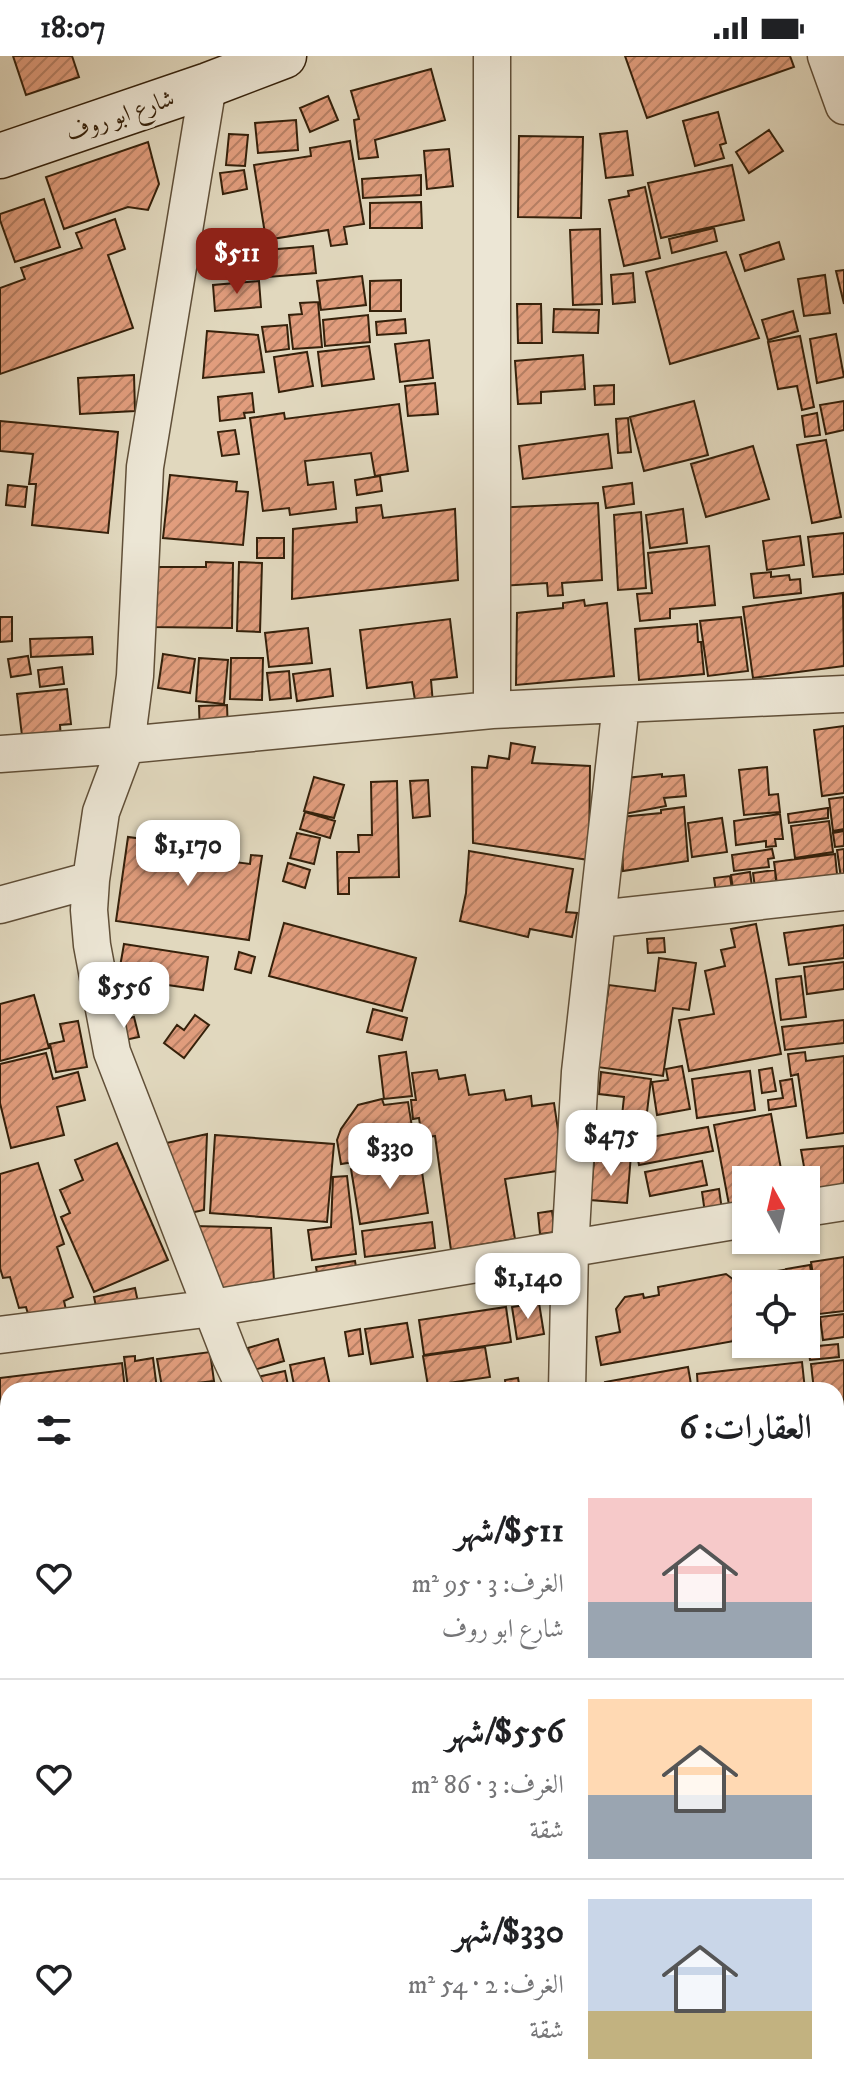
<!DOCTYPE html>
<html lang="ar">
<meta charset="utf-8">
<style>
:root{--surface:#fff;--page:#f6f6f6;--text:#202124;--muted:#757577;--line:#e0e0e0;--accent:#8f2418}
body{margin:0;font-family:"IM FELL DW Pica",Amiri,serif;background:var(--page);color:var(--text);direction:rtl;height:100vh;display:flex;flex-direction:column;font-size:30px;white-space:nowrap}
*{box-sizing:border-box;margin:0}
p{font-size:26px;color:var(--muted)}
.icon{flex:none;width:44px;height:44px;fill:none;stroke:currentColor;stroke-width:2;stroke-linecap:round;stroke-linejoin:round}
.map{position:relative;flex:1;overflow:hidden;direction:ltr}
.drawer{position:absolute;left:0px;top:1326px;width:844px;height:714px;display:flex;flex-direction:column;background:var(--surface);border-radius:24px 24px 0 0;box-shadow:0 2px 6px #0004;direction:rtl}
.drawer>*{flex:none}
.needle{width:52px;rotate:352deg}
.fabs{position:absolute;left:732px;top:1110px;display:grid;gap:16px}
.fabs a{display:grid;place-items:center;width:88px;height:88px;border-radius:0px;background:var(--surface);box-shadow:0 2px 6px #0004;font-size:40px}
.price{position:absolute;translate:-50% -68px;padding:0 18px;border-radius:16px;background:#fff;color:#222;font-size:26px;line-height:52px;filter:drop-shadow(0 2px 4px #0008)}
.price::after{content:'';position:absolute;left:50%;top:48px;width:24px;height:18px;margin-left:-12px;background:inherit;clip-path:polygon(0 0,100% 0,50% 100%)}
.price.on{background:var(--accent);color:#fff}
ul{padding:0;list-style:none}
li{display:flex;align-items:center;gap:24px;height:200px;padding:0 32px}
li+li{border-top:2px solid var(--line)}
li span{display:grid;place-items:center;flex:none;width:224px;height:160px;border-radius:0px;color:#555}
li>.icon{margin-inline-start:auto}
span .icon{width:96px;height:96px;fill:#fffc;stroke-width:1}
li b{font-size:34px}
h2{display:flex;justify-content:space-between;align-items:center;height:96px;padding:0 32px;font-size:34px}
.status{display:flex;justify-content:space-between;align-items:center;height:56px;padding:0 40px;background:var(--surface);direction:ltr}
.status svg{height:22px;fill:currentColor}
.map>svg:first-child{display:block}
.building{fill:url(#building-hatch);stroke:#35210b;stroke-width:2}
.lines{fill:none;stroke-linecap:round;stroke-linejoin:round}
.street-casing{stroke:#604f38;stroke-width:39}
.secondary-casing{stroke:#35210b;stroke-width:47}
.street{stroke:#ece6d5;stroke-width:36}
.secondary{stroke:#ece6d5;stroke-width:44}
.labels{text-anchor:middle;stroke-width:7;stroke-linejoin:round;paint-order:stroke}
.street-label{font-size:24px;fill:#35210b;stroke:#ece6d5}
</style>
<div class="status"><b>18:07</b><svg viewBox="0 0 49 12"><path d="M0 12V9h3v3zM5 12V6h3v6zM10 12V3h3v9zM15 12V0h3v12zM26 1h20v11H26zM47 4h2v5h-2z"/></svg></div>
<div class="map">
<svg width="844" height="2039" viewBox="0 0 844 2039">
<defs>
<pattern id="building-hatch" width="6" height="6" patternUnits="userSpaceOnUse" patternTransform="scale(2)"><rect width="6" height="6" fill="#e19d7d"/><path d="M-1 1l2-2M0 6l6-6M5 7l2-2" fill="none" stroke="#b78065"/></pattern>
</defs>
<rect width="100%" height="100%" fill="#e1d8be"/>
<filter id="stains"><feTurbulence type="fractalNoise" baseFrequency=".0025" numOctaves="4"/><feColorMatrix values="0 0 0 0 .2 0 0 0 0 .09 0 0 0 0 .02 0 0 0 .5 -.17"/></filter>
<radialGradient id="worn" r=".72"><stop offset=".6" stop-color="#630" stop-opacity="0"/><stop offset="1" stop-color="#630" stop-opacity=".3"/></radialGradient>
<path class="building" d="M13,0H72L79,21L26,39Z
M625,0H790L794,11L647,62Z
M431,13L445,64L375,84L378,101L359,103L354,64L359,63L351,35Z
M328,40L338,64L310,76L300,52Z
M718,56L726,87L720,89L724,102L695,110L683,65Z
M296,64L298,94L258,97L255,67Z
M769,74L783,95L749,117L736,96Z
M627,75L633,119L606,122L600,78Z
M229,78L248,79L245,110L226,109Z
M519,80L583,81L581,162L518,161Z
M350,85L364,168L344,171L347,188L331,190L328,174L266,184L254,109L311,100L310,92Z
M148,86L159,128L148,154L128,151L64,173L46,121Z
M449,93L453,130L427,133L424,95Z
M732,109L744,164L661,182L648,127Z
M244,114L247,133L223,138L220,117Z
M421,119V139L363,142L362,123Z
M645,131L660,202L624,210L609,144L629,140L628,135Z
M44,143L60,191L15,206L0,164V158Z
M421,146L422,172H370V147Z
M115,163L125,193L108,199L133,272L0,318V232L25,223L21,212L82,192L76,177Z
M714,172L717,185L672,197L669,183Z
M600,173L602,248L573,249L570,174Z
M779,186L784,203L745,215L740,199Z
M313,190L316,217L268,221L266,194Z
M254,193L257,217L214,222L220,196Z
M726,196L759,282L670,308L646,216Z
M844,214V248L836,215Z
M633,217L635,246L613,248L611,219Z
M825,219L830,257L804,260L798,223Z
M362,220L366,249L321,254L317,225Z
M401,224V255H370V225Z
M259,225L261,251L215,255L213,229Z
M318,246L322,291L293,293L289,259L302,258L300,247Z
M517,248H541L542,287H518Z
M554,253L599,254L598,277L553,276Z
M793,255L798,275L768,284L762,264Z
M368,259L370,286L325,290L323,264Z
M405,263L406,277L377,279L376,266Z
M287,269L289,293L266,296L262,271Z
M207,275L258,279L264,316L203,322Z
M836,278L844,321L817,327L810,283Z
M800,280L814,351L802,354L797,330L778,333L768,286Z
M429,284L433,322L400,326L395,288Z
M369,290L374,323L322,330L318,296Z
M307,296L313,330L279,336L274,301Z
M583,299L585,333L541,336V347L518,348L515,305Z
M134,319L135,355L80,358L78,322Z
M435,327L438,358L408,360L405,330Z
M614,329V348L595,349L594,330Z
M252,337L254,356L244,357L245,362L220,365L218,341Z
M694,345L708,399L644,415L630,361Z
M844,345V374L826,378L820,349Z
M399,348L408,415L375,420L371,397L305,405L308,429L333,426L336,453L290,459L289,452L263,455L250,362L284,357L285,363Z
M817,357L820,379L805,381L802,360Z
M628,362L631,396L618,397L616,363Z
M0,365L118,376L108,477L32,469L36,428H29L33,398L0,395Z
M235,374L239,398L222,400L218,376Z
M608,378L612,412L523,423L519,390Z
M826,384L841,461L812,467L797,389Z
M753,390L769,443L706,461L691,408Z
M170,419L237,426L236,435L248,436L243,489L163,482Z
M380,420L382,435L357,439L355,424Z
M632,427L634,448L606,452L603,431Z
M8,429L27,431L25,451L6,449Z
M598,447L602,524L562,527L563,539L548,540L547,527L498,530L494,452Z
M381,449L383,462L455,453L458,524L292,543L293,473L357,466L356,452Z
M683,453L687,487L650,492L646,459Z
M641,456L646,532L618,534L614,459Z
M844,477V518L813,521L808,481Z
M800,480L804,509L767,514L763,485Z
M257,482H284V502H257Z
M709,490L715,549L670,553V562L640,565L637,538L652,537L648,497Z
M206,506L233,507L232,572L150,571L157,511H206Z
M239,506L262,507L260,576L237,575Z
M771,516V521L789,519L790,524L800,523L801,537L754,542L751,518Z
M843,537L844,610L753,622L743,551Z
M584,544L585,550L607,547L614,620L516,629L517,557L563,552V547Z
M0,561H12V585L0,586Z
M741,561L748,615L708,620L700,565Z
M450,563L457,621L431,624L433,648L416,650L412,626L367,632L360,574Z
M697,568L698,586H701L704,618L639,624L635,573Z
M308,572L312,607L269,611L265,577Z
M92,581L93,598L31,601L30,583Z
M163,598L195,603L190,637L158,632Z
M28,600L31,618L11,621L8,603Z
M199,602L228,604L224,648L196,645Z
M231,602H263L262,644L230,643Z
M62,611L64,628L40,631L38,614Z
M330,613L333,640L297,645L293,618Z
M289,615L291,642L270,644L267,617Z
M67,633L71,668L60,669L61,684L23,688L17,638Z
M227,649L228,677L200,679L199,650Z
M844,670V737L822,740L814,674Z
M511,687L535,691L532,707L590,710L589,804L473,787L472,711L487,712L489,700L509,703Z
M767,711L769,739L778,738L780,756L744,759L739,714Z
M662,718V721L684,719L686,740L664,742L666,750L624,758L626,722Z
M314,721L344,729L334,762L304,755Z
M428,724L430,760L413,762L410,725Z
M397,725L399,821L349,822V838H338L337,796H359L358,779H372L371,726Z
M844,741V773L833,775L829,743Z
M684,751L688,805L623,815L621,761L661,757V754Z
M828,752V762L789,767L788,758Z
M305,756L335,765L330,782L300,773Z
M780,758L783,783H775L776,790L766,791V785L736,789L734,765Z
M722,762L727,796L692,801L688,767Z
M829,765L833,796L795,802L791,770Z
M844,775V790L835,791L833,777Z
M297,777L320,782L314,808L290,802Z
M174,779L204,784L203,792L236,796L234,806L250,808L251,799L262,800L249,884L116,865L128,781L172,787Z
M772,793L774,802L768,803L769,811L734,815L732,799Z
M844,793V829H842L837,794Z
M469,795L573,813L566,856L577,857L572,881L530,873L528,881L460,865L466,837Z
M835,798L838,828L778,836L774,806Z
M288,807L310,814L305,832L283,825Z
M775,814L777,836L756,839L753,817Z
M750,816L753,838L734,841L731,819Z
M730,820L733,840L717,843L714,822Z
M284,867L416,902L402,955L269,920Z
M756,868L781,998L689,1015L679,964L714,958L705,915L725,910L721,894L735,891L731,873Z
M844,869V902L789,909L784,877Z
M664,882L665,896L648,897L647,883Z
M124,888L208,901L203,934L118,922Z
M239,896L255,901L251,917L235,913Z
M659,902L696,907L689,954L673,952L663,1020L597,1011L609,929L655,935Z
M844,906V933L807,938L804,911Z
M801,920L806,961L781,964L776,923Z
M34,939L49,992L0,1005V948Z
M373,953L407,962L402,984L367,976Z
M195,959L209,969L184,1002L164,987L177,969L184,974Z
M134,961L139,981L115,986L110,966Z
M844,964V987L785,994L782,971Z
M78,965L87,1011L56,1016L50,988L64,985L60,968Z
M406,996L412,1040L384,1043L379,1000Z
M805,996L806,1005L844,1000V1077L807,1082L798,1018L791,1020L788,998Z
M46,997L53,1023L78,1016L85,1044L57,1051L64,1079L11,1092L0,1047V1008Z
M682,1010L690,1053L657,1059L652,1026L668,1024L666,1013Z
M772,1012L776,1035L762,1037L759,1014Z
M437,1014L439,1023L465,1019L469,1039L504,1034L506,1044L531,1040L532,1050L554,1047L564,1114L505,1123L515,1183L451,1194L435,1080L422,1082L419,1062L413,1063L411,1044H416L412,1017Z
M750,1015L755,1054L697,1062L692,1023Z
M601,1016L651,1023L646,1064L622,1060L624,1041L599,1038Z
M792,1023L796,1050L769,1054L768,1044L783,1042L780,1025Z
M382,1043L384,1049L408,1046L416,1096L341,1108L337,1084L341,1073L358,1049Z
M771,1058L783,1124H746V1151L730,1154L714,1069Z
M601,1065L628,1069L624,1094L597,1090Z
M708,1071L713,1095L639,1109L634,1084Z
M207,1078L204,1154L185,1158L162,1088Z
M215,1079L334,1088L327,1166L210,1157Z
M117,1087L168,1204L94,1236L61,1161L70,1157L60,1134L83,1124L75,1104Z
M844,1090V1138L810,1144L801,1094Z
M595,1096L631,1099L627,1147L590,1144Z
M420,1102L428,1157L360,1168L351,1113Z
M702,1105L707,1129L650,1140L645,1116Z
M38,1107L64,1188L57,1191L73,1241L64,1245L66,1254L30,1265L26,1251L19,1252L10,1221L3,1222L0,1212V1118Z
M347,1120L356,1198L312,1204L308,1174L331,1171L333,1121Z
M719,1133L722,1154L705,1157L702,1136Z
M552,1155L555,1176L540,1178L538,1157Z
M432,1166L435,1192L365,1201L362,1175Z
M193,1170L271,1172L274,1225L208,1236Z
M844,1201V1255L819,1258L811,1206Z
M355,1205L358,1223L319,1229L316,1211Z
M810,1209L817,1257L806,1259V1228H789L786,1213Z
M784,1214L786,1228H752L751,1219Z
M726,1218L734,1224L745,1283L601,1309L596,1281L620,1276L616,1253L625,1241L643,1238L644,1242L659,1239L658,1231Z
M135,1232L139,1251L98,1260L94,1241Z
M539,1247L544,1278L517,1283L512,1251Z
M506,1251L511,1286L424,1299L419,1264Z
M844,1258V1281L823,1284L820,1261Z
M814,1260L818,1279L809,1280L810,1286H806V1261Z
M407,1267L413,1301L371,1308L365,1273Z
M360,1273L363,1298L349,1300L345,1276Z
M278,1283L284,1305L254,1314L248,1292Z
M763,1288H795V1290L764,1295Z
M838,1288L839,1301L810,1304L808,1291Z
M485,1291L490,1321L428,1330L423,1300Z
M210,1296L214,1325L162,1331L157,1303Z
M135,1300V1305L153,1302L157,1333L142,1334L141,1330L128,1332L124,1301Z
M324,1302L330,1330L308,1334H295L290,1309Z
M844,1304V1351L836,1352V1334H814L811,1308Z
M802,1306L805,1334H698L697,1318Z
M122,1307L125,1334H8V1384L0,1385V1322Z
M688,1311L692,1334H606L605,1326Z
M285,1315L289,1334H262L257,1321Z
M518,1322L520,1334H506L505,1324Z
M459,1328L460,1334H428V1333Z
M844,1363V1394L839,1395L836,1364Z
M8,1397V1415L0,1416V1399Z
M836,1400L842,1451L836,1452Z
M836,1495H843L844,1525L836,1526Z
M836,1540H844V1638H836Z
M0,1798H6L8,1833V1943H4V1956H0Z
M836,1806H844V1898L836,1897Z
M836,1912L844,1913V1932L836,1931Z
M0,1982H8V2032H80L71,2039H0Z
M836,2005L844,2006L840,2025H836Z
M276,2032H298L297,2039H275Z
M311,2032H435L434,2039L420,2037V2039H309Z
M510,2032H553L582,2039H508Z
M605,2032H646L644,2039H625Z
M717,2032H732L730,2039H715Z
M770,2032H804L802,2039H768Z"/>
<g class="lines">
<defs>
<path id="street" d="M826,0L844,50
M208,29L145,411L135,620L126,689L101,756L91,824L89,854L92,889L112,996L230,1300L246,1334
M492,654V0
M0,698L126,689L492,654L621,648
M0,849L91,824
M598,863L844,836
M806,1152L844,1146
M0,1279L213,1252L746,1163
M567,1334L570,1194L580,1016L621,648L844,638
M0,1595L8,1631
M836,1695L844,1698
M0,1719L8,1716
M148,2032L151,2039
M464,2039L466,2032"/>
<path id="secondary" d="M0,100L208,29L284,0"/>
</defs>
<use href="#street" class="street-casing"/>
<use href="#secondary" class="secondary-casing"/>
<use href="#street" class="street"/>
<use href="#secondary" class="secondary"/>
</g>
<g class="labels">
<g class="street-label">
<text transform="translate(120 59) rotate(-19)" y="8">شارع ابو روف</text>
</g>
</g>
<rect width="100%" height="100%" filter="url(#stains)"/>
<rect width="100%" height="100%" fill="url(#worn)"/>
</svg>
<div class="fabs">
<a><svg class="needle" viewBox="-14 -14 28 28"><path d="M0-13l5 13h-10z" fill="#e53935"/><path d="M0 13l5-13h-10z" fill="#757577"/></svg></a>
<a><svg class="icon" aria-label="locate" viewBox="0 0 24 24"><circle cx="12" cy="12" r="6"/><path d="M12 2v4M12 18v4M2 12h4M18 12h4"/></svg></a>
</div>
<b class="price on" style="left:237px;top:240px">$511</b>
<b class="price" style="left:188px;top:832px">$1,170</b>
<b class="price" style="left:124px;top:974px">$556</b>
<b class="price" style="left:611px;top:1122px">$475</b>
<b class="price" style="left:390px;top:1135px">$330</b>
<b class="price" style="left:528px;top:1265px">$1,140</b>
<section class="drawer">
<h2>العقارات: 6<svg class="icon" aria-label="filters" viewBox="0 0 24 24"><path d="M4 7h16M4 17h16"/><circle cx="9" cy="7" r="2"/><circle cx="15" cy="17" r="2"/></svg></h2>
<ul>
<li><span style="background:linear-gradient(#f6c9c9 65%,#9aa5b1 0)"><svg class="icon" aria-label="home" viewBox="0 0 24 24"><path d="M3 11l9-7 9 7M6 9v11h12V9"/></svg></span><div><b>$511/شهر</b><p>الغرف: 3 · 95 m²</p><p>شارع ابو روف</p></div><svg class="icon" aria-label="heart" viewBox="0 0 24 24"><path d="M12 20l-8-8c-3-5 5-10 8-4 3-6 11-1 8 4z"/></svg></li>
<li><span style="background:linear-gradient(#ffd9b3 60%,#9aa5b1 0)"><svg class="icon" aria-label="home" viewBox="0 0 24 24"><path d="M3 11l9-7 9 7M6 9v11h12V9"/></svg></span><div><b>$556/شهر</b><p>الغرف: 3 · 86 m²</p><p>شقة</p></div><svg class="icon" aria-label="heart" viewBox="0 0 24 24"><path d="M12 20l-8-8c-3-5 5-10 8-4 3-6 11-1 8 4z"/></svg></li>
<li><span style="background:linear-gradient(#c9d6e8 70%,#c2b280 0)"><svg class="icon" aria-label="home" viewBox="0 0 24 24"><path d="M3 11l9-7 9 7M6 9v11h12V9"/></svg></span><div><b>$330/شهر</b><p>الغرف: 2 · 54 m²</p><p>شقة</p></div><svg class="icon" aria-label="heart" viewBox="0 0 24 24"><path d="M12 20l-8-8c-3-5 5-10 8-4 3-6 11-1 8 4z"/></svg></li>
</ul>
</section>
</div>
